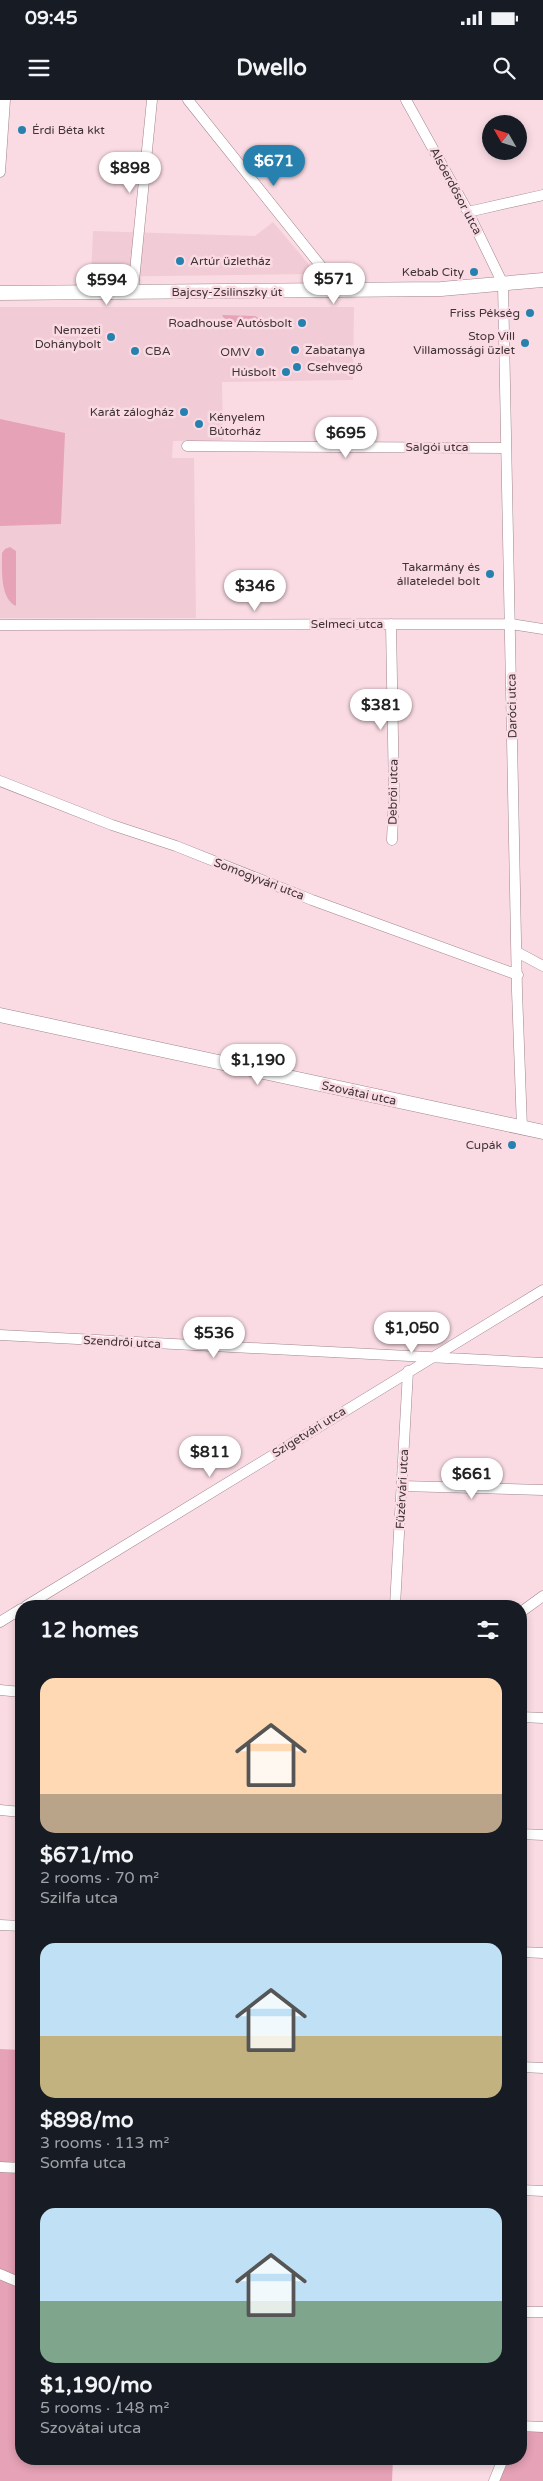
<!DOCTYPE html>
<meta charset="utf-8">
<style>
:root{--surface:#171b24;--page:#20242c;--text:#f1f3f6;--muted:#9ea1a6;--accent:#2781af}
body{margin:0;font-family:"Varela Round",sans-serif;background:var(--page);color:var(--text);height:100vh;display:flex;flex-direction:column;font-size:19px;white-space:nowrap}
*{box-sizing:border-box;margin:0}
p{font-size:16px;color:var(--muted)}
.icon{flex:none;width:28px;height:28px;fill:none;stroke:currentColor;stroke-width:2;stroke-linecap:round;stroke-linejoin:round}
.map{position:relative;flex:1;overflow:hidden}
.drawer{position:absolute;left:15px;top:1500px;width:512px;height:865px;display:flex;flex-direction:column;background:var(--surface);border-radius:20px;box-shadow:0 2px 8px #0003}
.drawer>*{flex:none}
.needle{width:32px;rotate:309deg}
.tools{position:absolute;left:482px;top:15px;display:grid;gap:10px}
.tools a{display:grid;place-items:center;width:45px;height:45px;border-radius:50%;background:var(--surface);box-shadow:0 2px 8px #0003;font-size:25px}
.price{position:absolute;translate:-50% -42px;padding:0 11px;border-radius:18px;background:#fff;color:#222;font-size:16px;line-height:32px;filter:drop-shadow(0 1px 2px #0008)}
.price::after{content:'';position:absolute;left:50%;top:30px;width:15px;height:11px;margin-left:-8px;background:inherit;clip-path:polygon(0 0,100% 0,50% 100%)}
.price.current{background:var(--accent);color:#fff}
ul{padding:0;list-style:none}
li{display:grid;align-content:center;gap:10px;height:265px;padding:0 25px}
li span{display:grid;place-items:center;height:155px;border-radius:15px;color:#555}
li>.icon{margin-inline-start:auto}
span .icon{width:90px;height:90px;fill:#fffc;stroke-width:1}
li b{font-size:21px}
h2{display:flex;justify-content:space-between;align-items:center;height:60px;padding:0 25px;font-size:21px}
.status{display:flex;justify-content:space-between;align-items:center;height:35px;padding:0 25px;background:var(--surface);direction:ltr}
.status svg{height:14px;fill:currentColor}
header{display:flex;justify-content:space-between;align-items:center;height:65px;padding:0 25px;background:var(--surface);font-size:22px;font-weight:800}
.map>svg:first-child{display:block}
.built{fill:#f1ccd6}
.green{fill:#e6a2b6}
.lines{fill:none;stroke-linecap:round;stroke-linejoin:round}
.street-casing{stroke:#a0858c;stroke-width:11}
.secondary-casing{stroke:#a0858c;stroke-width:15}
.street{stroke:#fff;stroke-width:10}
.secondary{stroke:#fff;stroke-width:14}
.poi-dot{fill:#2781af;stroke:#fadbe3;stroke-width:2}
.labels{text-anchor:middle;stroke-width:5;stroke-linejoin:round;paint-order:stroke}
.poi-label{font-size:12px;fill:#403438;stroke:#fadbe3;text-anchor:end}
.street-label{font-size:12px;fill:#403438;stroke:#fadbe3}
</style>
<div class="status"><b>09:45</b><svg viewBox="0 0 49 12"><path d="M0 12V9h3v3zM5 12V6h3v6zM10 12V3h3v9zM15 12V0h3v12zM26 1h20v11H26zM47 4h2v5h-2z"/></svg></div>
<header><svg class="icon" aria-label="menu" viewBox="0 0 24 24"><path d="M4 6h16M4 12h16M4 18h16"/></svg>Dwello<svg class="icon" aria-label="search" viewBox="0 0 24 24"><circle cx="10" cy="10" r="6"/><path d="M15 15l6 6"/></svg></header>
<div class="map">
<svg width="543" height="2381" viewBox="0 0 543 2381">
<rect width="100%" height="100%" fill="#fadbe3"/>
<path class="built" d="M273,122L317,174L91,177L93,131L255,136Z
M0,207H354L353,280L222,282L223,340L173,341L172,358H194L196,518H0Z"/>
<path class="green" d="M222,215L255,216L268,224H260V228H243L227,223Z
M0,319L65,333L61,424L0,426Z
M10,447L16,451V506C0,499 2,470 2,453L5,449Z
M0,1949L21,1950V2359H393L392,2381H0Z
M521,2329L543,2330V2381H490L500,2359H521Z"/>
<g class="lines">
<defs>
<path id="street" d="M188,0L340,190
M406,0L468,112L503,184L517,891L522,1028
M0,72L5,0
M468,112L543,95
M133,191L152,0
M187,346L506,348
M391,524L394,695L392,740
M0,525L511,524L543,529
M0,681L112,725L176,746L312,800L518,875
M517,852L543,866
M0,1235L543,1263
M402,1386L543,1390
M26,1506L543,1190
M395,1506L408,1271
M521,1512L543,1496
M0,1522L21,1509
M0,1590L21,1592
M521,1617L543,1618
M0,1710L21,1712
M521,1734L543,1735
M0,1825L21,1826
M521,1852L543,1853
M521,1967L543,1968
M0,2067L21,2068
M521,2090L543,2091
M0,2174L21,2183
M521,2212H543
M521,2326L543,2327
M494,2381L503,2359"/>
<path id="secondary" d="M0,193L441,189L543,180
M0,915L543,1032"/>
</defs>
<use href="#street" class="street-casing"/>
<use href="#secondary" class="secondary-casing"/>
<use href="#street" class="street"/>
<use href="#secondary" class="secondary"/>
</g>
<g class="poi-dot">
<circle cx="22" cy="30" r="5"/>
<circle cx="180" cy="161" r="5"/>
<circle cx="474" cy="172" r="5"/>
<circle cx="530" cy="213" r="5"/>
<circle cx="302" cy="223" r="5"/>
<circle cx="111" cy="237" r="5"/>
<circle cx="525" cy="243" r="5"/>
<circle cx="295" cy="250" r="5"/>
<circle cx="135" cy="251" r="5"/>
<circle cx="260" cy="252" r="5"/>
<circle cx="297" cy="267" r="5"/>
<circle cx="286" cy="272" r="5"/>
<circle cx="184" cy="312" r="5"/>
<circle cx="199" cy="324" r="5"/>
<circle cx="490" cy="474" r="5"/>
<circle cx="512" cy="1045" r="5"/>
</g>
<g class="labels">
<g class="poi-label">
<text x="32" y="34" text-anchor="start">Érdi Béta kkt</text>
<text x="190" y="165" text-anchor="start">Artúr üzletház</text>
<text x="464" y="176">Kebab City</text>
<text x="520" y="217">Friss Pékség</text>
<text x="292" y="227">Roadhouse Autósbolt</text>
<text x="101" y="234">Nemzeti<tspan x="101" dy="14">Dohánybolt</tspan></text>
<text x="515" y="240">Stop Vill<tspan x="515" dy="14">Villamossági üzlet</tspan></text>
<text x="305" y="254" text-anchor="start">Zabatanya</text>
<text x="145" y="255" text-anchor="start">CBA</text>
<text x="250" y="256">OMV</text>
<text x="307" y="271" text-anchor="start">Csehvegő</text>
<text x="276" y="276">Húsbolt</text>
<text x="174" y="316">Karát zálogház</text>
<text x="209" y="321" text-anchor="start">Kényelem<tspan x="209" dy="14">Bútorház</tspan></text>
<text x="480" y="471">Takarmány és<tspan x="480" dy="14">állateledel bolt</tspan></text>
<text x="502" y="1049">Cupák</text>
</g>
<g class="street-label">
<text transform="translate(456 91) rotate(62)" y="4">Alsóerdősor utca</text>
<text x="227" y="196">Bajcsy-Zsilinszky út</text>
<text x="437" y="351">Salgói utca</text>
<text x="347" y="528">Selmeci utca</text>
<text transform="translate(512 606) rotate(-91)" y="4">Daróci utca</text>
<text transform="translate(393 692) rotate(-89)" y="4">Debrői utca</text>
<text transform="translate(259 779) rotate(21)" y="4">Somogyvári utca</text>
<text transform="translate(359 993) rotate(12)" y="4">Szovátai utca</text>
<text transform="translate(122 1242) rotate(3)" y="4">Szendrői utca</text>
<text transform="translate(309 1332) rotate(-32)" y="4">Szigetvári utca</text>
<text transform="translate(402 1389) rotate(-87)" y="4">Füzérvári utca</text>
</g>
</g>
</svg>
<div class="tools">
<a><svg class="needle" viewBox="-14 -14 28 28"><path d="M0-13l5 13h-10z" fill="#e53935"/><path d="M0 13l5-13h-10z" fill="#9ea1a6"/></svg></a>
</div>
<b class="price current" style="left:274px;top:87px">$671</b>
<b class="price" style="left:130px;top:94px">$898</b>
<b class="price" style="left:334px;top:205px">$571</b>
<b class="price" style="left:107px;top:206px">$594</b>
<b class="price" style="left:346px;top:359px">$695</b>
<b class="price" style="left:255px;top:512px">$346</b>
<b class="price" style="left:381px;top:631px">$381</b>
<b class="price" style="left:258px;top:986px">$1,190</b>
<b class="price" style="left:412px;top:1254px">$1,050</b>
<b class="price" style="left:214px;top:1259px">$536</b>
<b class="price" style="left:210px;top:1378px">$811</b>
<b class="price" style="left:472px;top:1400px">$661</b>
<section class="drawer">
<h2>12 homes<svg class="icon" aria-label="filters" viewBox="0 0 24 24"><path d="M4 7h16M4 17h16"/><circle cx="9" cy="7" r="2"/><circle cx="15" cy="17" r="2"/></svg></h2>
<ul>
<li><span style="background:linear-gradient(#ffd9b3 75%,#b9a48a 0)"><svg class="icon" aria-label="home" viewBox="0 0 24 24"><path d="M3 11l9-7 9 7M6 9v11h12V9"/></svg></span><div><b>$671/mo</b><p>2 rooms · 70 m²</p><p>Szilfa utca</p></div></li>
<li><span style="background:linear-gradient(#bfe0f5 60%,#c2b280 0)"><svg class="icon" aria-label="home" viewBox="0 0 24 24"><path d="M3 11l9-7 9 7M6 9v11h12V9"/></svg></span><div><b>$898/mo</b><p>3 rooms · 113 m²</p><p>Somfa utca</p></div></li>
<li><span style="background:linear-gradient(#bfe0f5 60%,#7fa58c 0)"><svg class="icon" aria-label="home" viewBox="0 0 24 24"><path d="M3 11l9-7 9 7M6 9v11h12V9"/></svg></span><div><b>$1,190/mo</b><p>5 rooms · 148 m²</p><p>Szovátai utca</p></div></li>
</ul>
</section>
</div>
